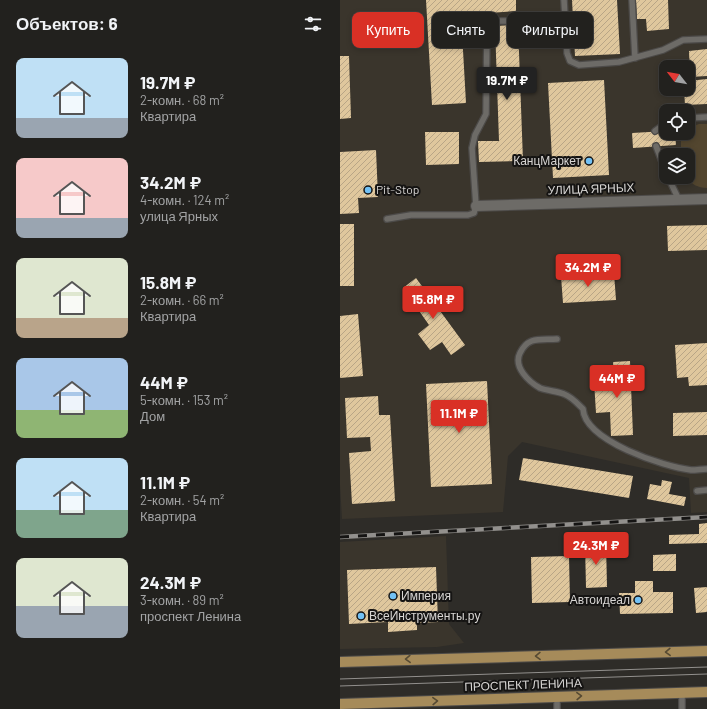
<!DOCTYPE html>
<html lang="ru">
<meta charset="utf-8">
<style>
:root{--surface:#22211e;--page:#2e2e2b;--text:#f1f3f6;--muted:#a2a3a4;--line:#3f3e3c;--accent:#d93025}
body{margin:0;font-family:Barlow,sans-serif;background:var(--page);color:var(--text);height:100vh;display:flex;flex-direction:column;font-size:15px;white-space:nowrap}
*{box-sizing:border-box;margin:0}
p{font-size:13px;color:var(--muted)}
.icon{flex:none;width:22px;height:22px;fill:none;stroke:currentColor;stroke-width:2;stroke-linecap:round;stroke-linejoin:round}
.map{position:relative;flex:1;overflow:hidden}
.sheet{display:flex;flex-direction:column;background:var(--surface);width:340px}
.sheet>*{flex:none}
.banner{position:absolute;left:12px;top:12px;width:295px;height:36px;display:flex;gap:8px}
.needle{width:26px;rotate:301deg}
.buttons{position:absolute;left:319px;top:60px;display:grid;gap:8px}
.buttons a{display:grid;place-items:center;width:36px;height:36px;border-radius:8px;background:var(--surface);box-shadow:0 2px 6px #0003,0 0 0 1px var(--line);font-size:20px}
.price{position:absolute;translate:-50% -34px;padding:0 9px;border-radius:4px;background:var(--accent);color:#fff;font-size:13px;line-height:26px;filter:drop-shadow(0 1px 2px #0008)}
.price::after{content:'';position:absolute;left:50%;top:24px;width:12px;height:9px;margin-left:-6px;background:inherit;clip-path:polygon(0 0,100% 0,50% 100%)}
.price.on{background:#222;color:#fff}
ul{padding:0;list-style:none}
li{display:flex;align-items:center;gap:12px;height:100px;padding:0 16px}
li span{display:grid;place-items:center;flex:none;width:112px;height:80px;border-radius:8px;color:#555}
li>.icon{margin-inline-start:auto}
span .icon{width:48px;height:48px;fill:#fffc;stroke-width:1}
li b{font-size:17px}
h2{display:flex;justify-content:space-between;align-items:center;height:48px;padding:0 16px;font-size:17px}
.chip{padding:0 14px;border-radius:8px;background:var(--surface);box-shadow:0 2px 6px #0003,0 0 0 1px var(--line);font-size:14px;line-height:36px}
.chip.on{background:var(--accent);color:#fff}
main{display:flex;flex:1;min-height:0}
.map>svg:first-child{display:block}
.built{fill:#3a352c;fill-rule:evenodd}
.green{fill:#53462f}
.building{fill:url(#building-hatch)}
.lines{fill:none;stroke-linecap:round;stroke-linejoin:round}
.service-casing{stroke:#4c4a48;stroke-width:8}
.minor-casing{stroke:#4c4a48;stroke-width:12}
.primary-casing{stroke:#4c4a48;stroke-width:12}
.service{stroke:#6d6b67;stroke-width:5.5}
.minor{stroke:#6d6b67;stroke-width:10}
.primary{stroke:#a68b5a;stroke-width:10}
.tram{stroke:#92908d;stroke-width:1}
.rail-casing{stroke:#92908d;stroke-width:4.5}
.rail{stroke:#151413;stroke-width:3;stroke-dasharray:9;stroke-linecap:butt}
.oneway{stroke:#564a33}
.poi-dot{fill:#72c1f5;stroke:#151413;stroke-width:1.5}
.labels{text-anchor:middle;stroke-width:4;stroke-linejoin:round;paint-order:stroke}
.poi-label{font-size:12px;fill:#d8d6d4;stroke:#151413;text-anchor:start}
.street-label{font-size:12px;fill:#d8d6d4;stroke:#151413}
</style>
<main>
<section class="sheet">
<h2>Объектов: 6<svg class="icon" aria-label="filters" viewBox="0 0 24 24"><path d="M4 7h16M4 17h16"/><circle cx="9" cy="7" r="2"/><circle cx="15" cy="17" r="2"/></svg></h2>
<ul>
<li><span style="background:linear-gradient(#bfe0f5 75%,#9aa5b1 0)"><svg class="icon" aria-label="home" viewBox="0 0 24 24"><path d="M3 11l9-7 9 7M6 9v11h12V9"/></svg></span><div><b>19.7M ₽</b><p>2-комн. · 68 m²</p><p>Квартира</p></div></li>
<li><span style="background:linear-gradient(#f6c9c9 75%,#9aa5b1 0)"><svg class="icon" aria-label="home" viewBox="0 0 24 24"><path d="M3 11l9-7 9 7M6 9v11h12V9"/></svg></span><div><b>34.2M ₽</b><p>4-комн. · 124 m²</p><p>улица Ярных</p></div></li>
<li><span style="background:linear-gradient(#dfe7d0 75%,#b9a48a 0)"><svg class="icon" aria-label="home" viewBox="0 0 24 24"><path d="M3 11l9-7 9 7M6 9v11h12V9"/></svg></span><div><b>15.8M ₽</b><p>2-комн. · 66 m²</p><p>Квартира</p></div></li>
<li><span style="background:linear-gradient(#a9c7e8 65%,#8fb573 0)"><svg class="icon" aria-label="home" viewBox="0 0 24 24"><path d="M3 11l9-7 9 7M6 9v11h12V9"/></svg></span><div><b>44M ₽</b><p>5-комн. · 153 m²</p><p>Дом</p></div></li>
<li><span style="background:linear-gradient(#bfe0f5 65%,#7fa58c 0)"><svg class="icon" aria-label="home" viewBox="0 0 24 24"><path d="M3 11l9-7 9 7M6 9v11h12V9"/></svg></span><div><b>11.1M ₽</b><p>2-комн. · 54 m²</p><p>Квартира</p></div></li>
<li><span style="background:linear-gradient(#dfe7d0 60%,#9aa5b1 0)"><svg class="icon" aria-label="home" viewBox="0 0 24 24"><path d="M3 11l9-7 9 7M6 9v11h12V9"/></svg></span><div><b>24.3M ₽</b><p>3-комн. · 89 m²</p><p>проспект Ленина</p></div></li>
</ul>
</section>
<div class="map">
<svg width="367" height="709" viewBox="0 0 367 709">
<defs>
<pattern id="building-hatch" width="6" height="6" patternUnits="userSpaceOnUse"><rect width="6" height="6" fill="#dfc79d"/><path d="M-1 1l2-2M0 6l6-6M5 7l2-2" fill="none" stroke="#b8a586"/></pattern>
</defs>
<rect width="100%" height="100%" fill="#2e2c28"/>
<path class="built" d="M0,0H367V512L351,513L349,478L182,442L168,456L163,512L2,519L0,485ZM326,67H348V89H326ZM326,111H348V133H326ZM326,155H348V177H326Z
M106,536L109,624L124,643L97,647L0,649V542Z"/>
<path class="green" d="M359,124H367V188C358,188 351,184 346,177H348V155H341V139L343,133H348V128Z"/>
<path class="building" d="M86,0H176V11L121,15L126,103L92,105Z
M232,0H277L280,54L235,56Z
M296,0H328L329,29L307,31L306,19H297Z
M178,25L183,161L139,162L138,141H159L155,26Z
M367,49V76L350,77L349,51Z
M0,56H9L11,118L0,119Z
M367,79V104L345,105L344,89H348V81Z
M264,80L269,175L213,178L208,83Z
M326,131V133H335L336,145L293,148L292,133Z
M85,132H119V164L86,165Z
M36,150L38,197L18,198L19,213L0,214V152Z
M0,224H14V286H0Z
M367,225V250L328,251L327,226Z
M274,273L276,300L223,303L221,276Z
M76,278L125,345L111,355L102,342L90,350L78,334L89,325L63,288Z
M18,314L23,376L0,378V316Z
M367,343V385L349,386L348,377L337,378L335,345Z
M290,361L293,435L271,436L270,412L256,413L254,381L269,380L274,377L273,362Z
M147,381L152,484L91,487L86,384Z
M38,396L39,415H50L55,501L12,504L9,453L31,451L30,437L7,438L5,398Z
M367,412V435L333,436V413Z
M183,458L293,476L289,498L179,480Z
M322,480L332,482L329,494L346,497L344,506L307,499L310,484L321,486Z
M367,523V543L329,544V535L359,534V524Z
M266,543L267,587L246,588L245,544Z
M336,554V571H313V555Z
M229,556L230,602L192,603L191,557Z
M96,567L98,622L77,623V630L48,632V622L9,624L7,570Z
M295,581H313V592H333V613L280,614L279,593H295Z
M367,587V612L356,613L354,588Z"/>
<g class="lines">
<defs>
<path id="service" d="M224,0L227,53L230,61L239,65L279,62L323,50L343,40L367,39
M292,0L295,58
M348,118L367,117
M315,131L326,123
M316,146L326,172
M328,177L339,200
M47,219L71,215H128L134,213L136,206L132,148L135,135L146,114L147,27L152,22L158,21H225
M217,339C200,340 188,336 180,353C173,367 189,382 200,388C208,391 217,391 224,394C232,397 238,404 243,409C245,441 324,467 351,470C357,470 362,469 367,469
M357,491L367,490
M342,693V709
M217,697V709"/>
<path id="minor" d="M136,206L367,199"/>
<path id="primary" d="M0,662L367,651
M0,704L367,692"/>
</defs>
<use href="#service" class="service-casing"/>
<use href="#minor" class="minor-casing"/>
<use href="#primary" class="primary-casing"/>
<use href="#service" class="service"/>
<use href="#minor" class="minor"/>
<use href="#primary" class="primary"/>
<path class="tram" d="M0,679L367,667
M0,686L367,674"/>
<defs>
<path id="rail" d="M0,537L367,517"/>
</defs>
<use href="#rail" class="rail-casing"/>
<use href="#rail" class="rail"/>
</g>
<defs><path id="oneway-chevron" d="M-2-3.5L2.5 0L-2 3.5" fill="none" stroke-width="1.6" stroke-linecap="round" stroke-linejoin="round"/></defs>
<g class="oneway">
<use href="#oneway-chevron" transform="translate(328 652) rotate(178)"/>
<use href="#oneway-chevron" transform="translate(198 656) rotate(179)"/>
<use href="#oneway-chevron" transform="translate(68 659) rotate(178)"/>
<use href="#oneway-chevron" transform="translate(239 696) rotate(-2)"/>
<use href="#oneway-chevron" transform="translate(95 701) rotate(-2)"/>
</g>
<g class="poi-dot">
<circle cx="249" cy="161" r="4"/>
<circle cx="28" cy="190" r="4"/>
<circle cx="53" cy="596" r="4"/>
<circle cx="298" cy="600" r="4"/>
<circle cx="21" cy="616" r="4"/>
</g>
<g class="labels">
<g class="poi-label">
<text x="241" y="165" text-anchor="end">КанцМаркет</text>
<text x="36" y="194">Pit-Stop</text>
<text x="61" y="600">Империя</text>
<text x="290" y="604" text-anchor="end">Автоидеал</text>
<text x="29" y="620">ВсеИнструменты.ру</text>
</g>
<g class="street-label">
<text transform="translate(251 189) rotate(-2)" y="4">УЛИЦА ЯРНЫХ</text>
<text transform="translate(183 685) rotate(-2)" y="4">ПРОСПЕКТ ЛЕНИНА</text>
</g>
</g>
</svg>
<div class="buttons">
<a><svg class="needle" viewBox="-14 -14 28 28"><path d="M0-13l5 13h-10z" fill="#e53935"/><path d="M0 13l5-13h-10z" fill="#a2a3a4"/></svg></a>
<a><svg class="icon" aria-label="locate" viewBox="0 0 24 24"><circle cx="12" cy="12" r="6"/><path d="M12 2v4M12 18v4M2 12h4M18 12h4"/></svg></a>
<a><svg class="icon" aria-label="layers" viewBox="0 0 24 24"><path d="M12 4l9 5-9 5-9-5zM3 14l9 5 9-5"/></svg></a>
</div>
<b class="price on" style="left:167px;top:101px">19.7M ₽</b>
<b class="price" style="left:248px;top:288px">34.2M ₽</b>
<b class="price" style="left:93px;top:320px">15.8M ₽</b>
<b class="price" style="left:277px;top:399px">44M ₽</b>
<b class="price" style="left:119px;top:434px">11.1M ₽</b>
<b class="price" style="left:256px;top:566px">24.3M ₽</b>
<div class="banner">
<a class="chip on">Купить</a>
<a class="chip">Снять</a>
<a class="chip">Фильтры</a>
</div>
</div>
</main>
